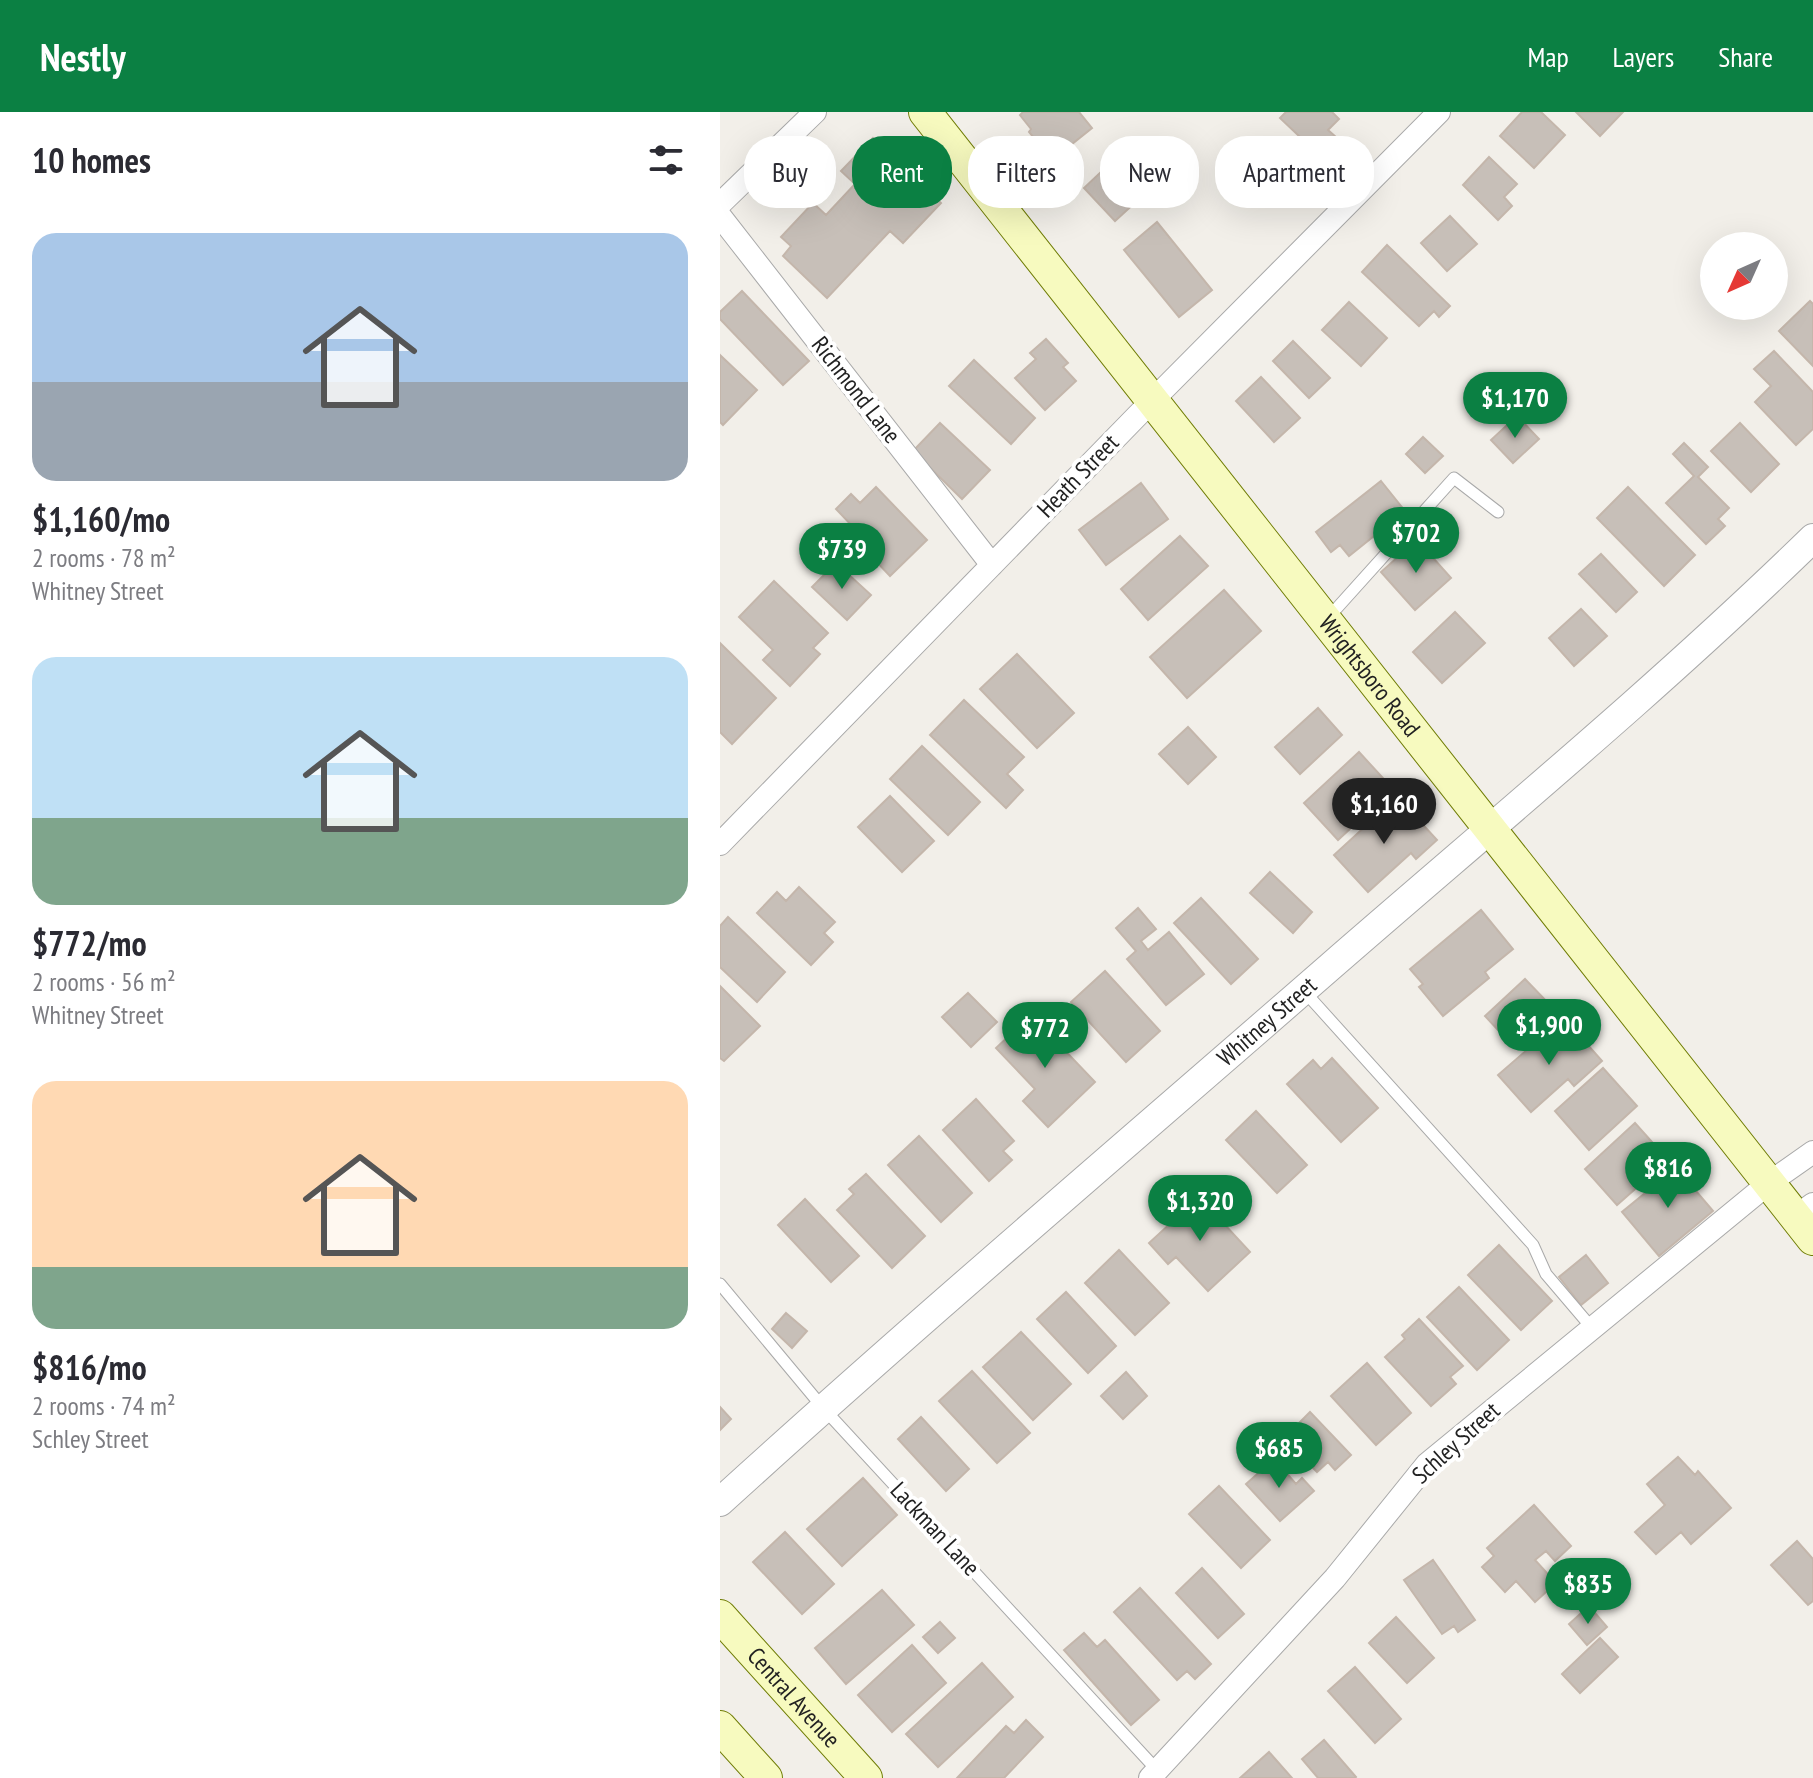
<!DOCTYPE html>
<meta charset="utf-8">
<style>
:root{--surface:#fff;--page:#f2f2f3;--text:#2b2b33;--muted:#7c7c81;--accent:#0b8043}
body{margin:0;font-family:"PT Sans Narrow",sans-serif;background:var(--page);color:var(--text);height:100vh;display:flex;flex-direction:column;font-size:30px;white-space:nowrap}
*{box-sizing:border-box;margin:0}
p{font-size:26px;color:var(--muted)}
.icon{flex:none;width:44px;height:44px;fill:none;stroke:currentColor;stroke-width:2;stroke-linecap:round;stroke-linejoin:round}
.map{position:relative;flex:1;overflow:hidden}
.panel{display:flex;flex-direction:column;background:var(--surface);width:720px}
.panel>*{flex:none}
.banner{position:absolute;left:24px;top:24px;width:760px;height:72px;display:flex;gap:16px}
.needle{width:52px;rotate:225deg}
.tools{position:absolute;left:980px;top:120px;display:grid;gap:16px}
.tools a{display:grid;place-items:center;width:88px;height:88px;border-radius:50%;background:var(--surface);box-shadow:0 8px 32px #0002;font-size:40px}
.price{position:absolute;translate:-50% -68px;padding:0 18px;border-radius:28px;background:var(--accent);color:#fff;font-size:26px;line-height:52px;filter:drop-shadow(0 2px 4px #0008)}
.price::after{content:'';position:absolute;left:50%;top:48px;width:24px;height:18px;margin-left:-12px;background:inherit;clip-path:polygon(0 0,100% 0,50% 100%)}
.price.active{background:#222;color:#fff}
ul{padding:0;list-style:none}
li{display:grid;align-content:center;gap:16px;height:424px;padding:0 32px}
li span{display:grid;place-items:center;height:248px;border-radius:24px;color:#555}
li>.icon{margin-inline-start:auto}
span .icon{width:144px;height:144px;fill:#fffc;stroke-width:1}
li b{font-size:34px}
h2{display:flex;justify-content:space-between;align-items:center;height:96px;padding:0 32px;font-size:34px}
.chip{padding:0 28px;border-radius:32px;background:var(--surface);box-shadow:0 8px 32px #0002;font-size:28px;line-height:72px}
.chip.active{background:var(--accent);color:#fff}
header{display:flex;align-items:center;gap:48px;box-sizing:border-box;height:112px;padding:0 40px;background:var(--accent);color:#fff}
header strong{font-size:38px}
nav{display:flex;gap:44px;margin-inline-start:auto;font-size:28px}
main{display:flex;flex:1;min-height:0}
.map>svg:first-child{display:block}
.building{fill:#c7bfb8;stroke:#c4b6ab;stroke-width:2}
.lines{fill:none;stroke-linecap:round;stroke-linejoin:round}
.service-casing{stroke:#a9a9a9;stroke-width:13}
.minor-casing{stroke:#a9a9a9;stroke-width:24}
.tertiary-casing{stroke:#a9a9a9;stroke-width:30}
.secondary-casing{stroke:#707d05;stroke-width:34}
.service{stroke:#fff;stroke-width:11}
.minor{stroke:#fff;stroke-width:22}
.tertiary{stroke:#fff;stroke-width:28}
.secondary{stroke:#f7fabf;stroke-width:32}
.labels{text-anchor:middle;stroke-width:8;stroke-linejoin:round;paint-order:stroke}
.street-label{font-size:24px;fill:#222;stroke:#fff}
</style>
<header>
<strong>Nestly</strong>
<nav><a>Map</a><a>Layers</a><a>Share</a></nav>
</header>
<main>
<section class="panel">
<h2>10 homes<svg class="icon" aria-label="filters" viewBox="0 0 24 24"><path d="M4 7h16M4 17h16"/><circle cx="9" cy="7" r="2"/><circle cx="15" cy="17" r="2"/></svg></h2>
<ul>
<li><span style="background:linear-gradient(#a9c7e8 60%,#9aa5b1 0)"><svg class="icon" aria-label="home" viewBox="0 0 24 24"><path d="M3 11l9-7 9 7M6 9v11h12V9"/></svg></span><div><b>$1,160/mo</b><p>2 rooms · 78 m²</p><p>Whitney Street</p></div></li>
<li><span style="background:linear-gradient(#bfe0f5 65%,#7fa58c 0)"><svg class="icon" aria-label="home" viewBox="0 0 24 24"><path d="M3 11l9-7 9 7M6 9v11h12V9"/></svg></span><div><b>$772/mo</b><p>2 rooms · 56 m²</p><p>Whitney Street</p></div></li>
<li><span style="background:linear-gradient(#ffd9b3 75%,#7fa58c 0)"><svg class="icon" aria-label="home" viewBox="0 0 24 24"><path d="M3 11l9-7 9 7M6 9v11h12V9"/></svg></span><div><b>$816/mo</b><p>2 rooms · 74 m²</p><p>Schley Street</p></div></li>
</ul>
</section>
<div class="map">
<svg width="1093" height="1666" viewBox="0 0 1093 1666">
<rect width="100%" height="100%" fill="#f2efe9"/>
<path class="building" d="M303,0H359L372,16L332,48L309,20L311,17L300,3Z
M566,0H612L619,7L608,18L616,25L599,43L560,6Z
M802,0H821L845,23L814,56L780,24Z
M856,0H903L880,24Z
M153,26L221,91L183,131L170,119L107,186L63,144L71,134L61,125L93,91L106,103L135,72L121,59Z
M417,26L434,45L415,62L429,78L395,109L364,76Z
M769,45L797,72L784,85L792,94L778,108L743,73Z
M730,104L757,132L727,159L701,131Z
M437,110L492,178L459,205L404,138Z
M667,133L730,194L719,205L714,199L699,214L642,160Z
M22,179L89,249L63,273L0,207V200Z
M1090,189L1093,192V254L1059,219Z
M629,190L667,226L641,254L602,218Z
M326,227L348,251L343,255L356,269L325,298L295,266L316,247L310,241Z
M573,229L610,266L589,286L553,249Z
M1054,239L1093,280V317L1076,333L1035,290L1051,274L1034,257Z
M0,243L37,278L3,313L0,310Z
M254,248L315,306L291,332L229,274Z
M541,265L580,306L554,330L516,289Z
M797,304L819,327L793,351L771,328Z
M220,311L270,358L242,387L193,339Z
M1020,311L1059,352L1031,380L991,339Z
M703,325L723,344L705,361L686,342Z
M964,331L988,355L978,365L1009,396L998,407L1005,414L986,432L946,391L974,364L953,342Z
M661,369L685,399L629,444L620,433L611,440L596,420Z
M421,371L448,407L386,453L359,418Z
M156,375L207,428L170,464L153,446L158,441L116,397L131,382L140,391Z
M908,375L975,443L944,474L877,406Z
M460,424L488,454L428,508L401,477Z
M697,428L731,466L695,498L661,460Z
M881,442L917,480L896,500L859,462Z
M116,451L151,483L127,508L92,475Z
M54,469L108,521L93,536L100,542L70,574L43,548L53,538L19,505Z
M504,478L541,519L467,586L430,545Z
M861,497L887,524L854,554L829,526Z
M735,500L765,531L722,571L693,540Z
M0,531L56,586L12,632L0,620Z
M297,542L354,601L317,636L260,577Z
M244,588L304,645L287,662L303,678L286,696L210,623Z
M598,596L622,623L580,662L555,635Z
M468,615L496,645L468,672L439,642Z
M202,634L260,690L228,723L170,667Z
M639,640L673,677L618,728L584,691Z
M170,684L214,729L182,760L138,715Z
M673,689L689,707L693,702L717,728L696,747L691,741L648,780L614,743Z
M550,760L592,800L573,821L530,781Z
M79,775L115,810L104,821L113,830L91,853L37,801L57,780L66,789Z
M481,786L538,847L511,872L454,811Z
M418,796L436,817L421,829L428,838L449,820L484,862L446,893L407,847L416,839L396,816Z
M761,798L793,837L765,860L769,866L723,904L699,875L703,872L690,857Z
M8,805L65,860L37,890L0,855V814Z
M385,859L440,919L406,950L351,890Z
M805,867L831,894L791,932L765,904Z
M0,874L40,914L4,949L0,946Z
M248,881L277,910L251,935L222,905Z
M311,903L375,970L328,1015L303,989L315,977L276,936Z
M837,912L851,928L858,922L882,949L854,974L848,967L811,1000L778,963Z
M612,946L658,996L621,1030L567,972L593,948L601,957Z
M883,956L917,994L869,1038L835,999Z
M256,987L294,1029L283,1039L292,1048L269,1069L223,1018Z
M536,999L587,1053L557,1081L506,1028Z
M915,1011L948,1048L897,1093L865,1057Z
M199,1024L252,1081L221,1110L168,1053Z
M962,1051L976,1067L970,1072L993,1099L939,1144L902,1100Z
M146,1062L205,1124L172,1156L117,1098L134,1082L129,1077Z
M480,1086L530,1140L488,1179L456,1145L448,1152L429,1131L452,1110L445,1102L460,1088L468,1097Z
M85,1087L139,1144L111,1170L58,1113Z
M779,1133L832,1189L801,1218L748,1163Z
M399,1138L449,1191L415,1223L365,1171Z
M866,1143L888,1171L861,1193L839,1165Z
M739,1175L789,1228L757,1258L707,1205Z
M346,1180L396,1234L368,1261L317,1207Z
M66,1201L87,1219L72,1236L52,1217Z
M699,1207L743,1254L730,1265L736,1272L711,1294L665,1245L685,1227L682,1223Z
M301,1220L351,1272L313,1308L263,1255Z
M647,1251L691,1301L656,1333L611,1284Z
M252,1259L310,1321L277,1351L219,1289Z
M406,1260L427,1284L403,1307L381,1284Z
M0,1295L11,1307L0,1318Z
M590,1300L631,1343L615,1358L608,1350L597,1360L564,1326Z
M201,1305L249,1357L226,1379L178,1327Z
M958,1345L975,1363L978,1359L1011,1396L971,1432L961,1420L936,1442L915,1420L945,1393L927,1372Z
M554,1347L576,1372L582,1366L594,1379L560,1409L526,1372Z
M143,1366L177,1403L122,1454L87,1417Z
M499,1374L550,1428L521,1456L469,1402Z
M814,1393L851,1434L835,1449L826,1439L815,1448L836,1471L815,1490L796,1469L785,1480L762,1455L774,1444L767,1436Z
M65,1420L114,1472L82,1502L33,1450Z
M1077,1429L1093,1447V1489L1088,1493L1051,1453Z
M713,1448L755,1508L738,1520L734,1514L722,1522L684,1468Z
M482,1456L524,1502L498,1526L456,1481Z
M420,1476L491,1552L475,1567L467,1559L457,1568L394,1500Z
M162,1478L194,1513L126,1572L95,1536Z
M869,1494L887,1515L867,1533L849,1512Z
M676,1505L714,1546L687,1571L649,1531Z
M220,1510L235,1526L218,1541L203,1525Z
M364,1521L377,1535L385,1528L439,1588L411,1613L344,1538Z
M880,1526L898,1545L860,1581L842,1562Z
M192,1533L226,1571L172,1620L138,1583Z
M262,1551L293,1585L218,1655L186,1622Z
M635,1555L681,1607L655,1631L608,1579Z
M306,1608L323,1625L284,1666H237L286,1614L294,1621Z
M604,1628L636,1665L635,1666H598L582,1647Z
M549,1640L572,1666H520Z"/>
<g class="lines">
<defs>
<path id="service" d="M608,506L734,366L778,400
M584,879L813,1133L826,1162L872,1216
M0,1172L104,1297L436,1657"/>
<path id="minor" d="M0,92L95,0
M0,104L272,453
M0,732L417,304L719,0
M1075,1105L1093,1092
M430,1666L615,1466L707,1352L1049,1071L1093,1040"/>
<g id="tertiary">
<path id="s1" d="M0,1390C200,1208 407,1032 611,854C773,713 939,576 1093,426"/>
</g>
<g id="secondary">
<path id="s2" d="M205,0L1093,1127"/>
<path id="s3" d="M0,1504L146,1666"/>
<path d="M0,1615L46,1666"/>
</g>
</defs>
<use href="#service" class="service-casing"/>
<use href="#minor" class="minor-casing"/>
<use href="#tertiary" class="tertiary-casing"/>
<use href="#secondary" class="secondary-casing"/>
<use href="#service" class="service"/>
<use href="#minor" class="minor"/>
<use href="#tertiary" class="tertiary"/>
<use href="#secondary" class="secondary"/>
</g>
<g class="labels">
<g class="street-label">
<text transform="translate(136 278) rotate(52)" y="8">Richmond Lane</text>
<text transform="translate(358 364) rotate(-46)" y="8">Heath Street</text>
<text dy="8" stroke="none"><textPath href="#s2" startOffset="718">Wrightsboro Road</textPath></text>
<text dy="8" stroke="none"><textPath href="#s1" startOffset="728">Whitney Street</textPath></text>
<text transform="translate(736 1331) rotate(-42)" y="8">Schley Street</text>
<text transform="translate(215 1417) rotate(47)" y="8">Lackman Lane</text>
<text dy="8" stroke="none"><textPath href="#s3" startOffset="110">Central Avenue</textPath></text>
</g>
</g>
</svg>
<div class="tools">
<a><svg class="needle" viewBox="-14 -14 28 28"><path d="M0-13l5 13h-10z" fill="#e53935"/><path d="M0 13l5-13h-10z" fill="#7c7c81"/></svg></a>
</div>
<b class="price" style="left:795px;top:328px">$1,170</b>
<b class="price" style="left:696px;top:463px">$702</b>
<b class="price" style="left:122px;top:479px">$739</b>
<b class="price active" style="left:664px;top:734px">$1,160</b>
<b class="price" style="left:829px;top:955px">$1,900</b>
<b class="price" style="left:325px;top:958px">$772</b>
<b class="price" style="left:948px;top:1098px">$816</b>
<b class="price" style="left:480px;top:1131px">$1,320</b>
<b class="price" style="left:559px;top:1378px">$685</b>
<b class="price" style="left:868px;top:1514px">$835</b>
<div class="banner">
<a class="chip">Buy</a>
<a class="chip active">Rent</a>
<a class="chip">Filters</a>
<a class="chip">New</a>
<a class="chip">Apartment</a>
</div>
</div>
</main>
